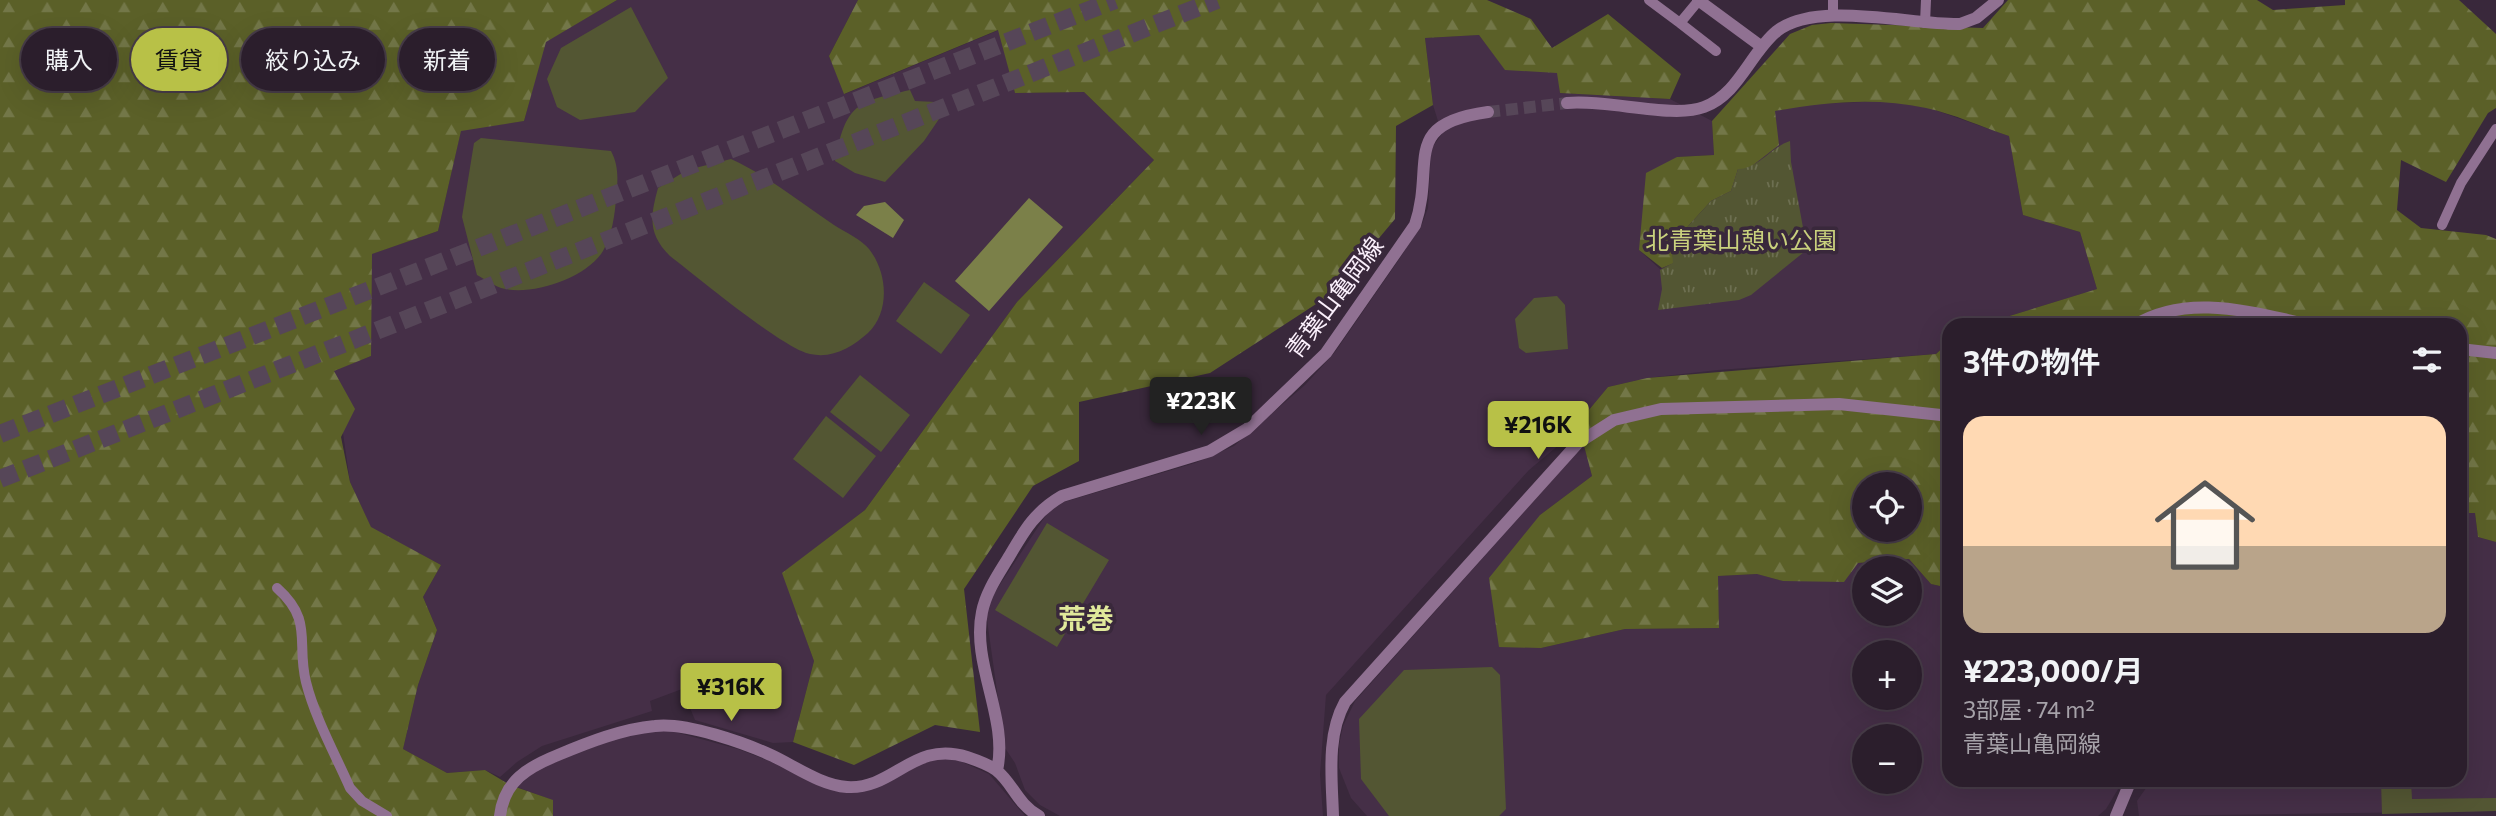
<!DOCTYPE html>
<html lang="ja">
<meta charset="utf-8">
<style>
:root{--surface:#2b1e2c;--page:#372b38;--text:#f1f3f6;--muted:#a6a2a9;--line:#473c48;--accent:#b8c147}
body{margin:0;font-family:Commissioner,"Noto Sans JP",sans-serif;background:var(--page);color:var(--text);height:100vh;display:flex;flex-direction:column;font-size:26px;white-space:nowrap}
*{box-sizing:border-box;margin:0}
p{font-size:23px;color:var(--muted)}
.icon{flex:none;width:38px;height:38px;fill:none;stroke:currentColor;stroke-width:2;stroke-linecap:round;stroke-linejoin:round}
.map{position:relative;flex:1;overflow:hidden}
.details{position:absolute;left:1942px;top:318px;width:525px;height:469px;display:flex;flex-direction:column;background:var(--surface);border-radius:21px;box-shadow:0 7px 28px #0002,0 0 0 2px var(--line)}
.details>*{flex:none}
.banner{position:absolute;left:21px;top:28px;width:665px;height:63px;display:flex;gap:14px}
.fabs{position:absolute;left:1852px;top:472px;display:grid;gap:14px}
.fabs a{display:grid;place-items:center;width:70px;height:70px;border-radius:50%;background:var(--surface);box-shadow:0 7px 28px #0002,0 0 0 2px var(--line);font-size:35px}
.price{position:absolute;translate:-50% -60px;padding:0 16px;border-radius:7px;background:var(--accent);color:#111;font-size:23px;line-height:46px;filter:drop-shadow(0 2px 4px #0008)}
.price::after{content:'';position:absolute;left:50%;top:42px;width:21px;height:16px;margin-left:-10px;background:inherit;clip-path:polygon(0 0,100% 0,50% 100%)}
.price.current{background:#222;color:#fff}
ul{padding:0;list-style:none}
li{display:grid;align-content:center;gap:14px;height:371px;padding:0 21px}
li span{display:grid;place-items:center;height:217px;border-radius:21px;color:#555}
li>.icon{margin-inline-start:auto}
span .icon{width:126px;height:126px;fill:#fffc;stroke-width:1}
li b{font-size:30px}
h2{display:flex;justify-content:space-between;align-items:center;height:84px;padding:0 21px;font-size:30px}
.pill{padding:0 24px;border-radius:32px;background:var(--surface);box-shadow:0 7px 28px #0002,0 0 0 2px var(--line);font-size:24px;line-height:63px}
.pill.current{background:var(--accent);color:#111}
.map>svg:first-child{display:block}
.built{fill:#452f47;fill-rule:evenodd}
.grass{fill:#535633}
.forest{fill:url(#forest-firs);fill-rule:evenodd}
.park{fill:url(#park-tufts)}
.water{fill:#7b8049}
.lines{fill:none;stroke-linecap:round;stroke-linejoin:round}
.tertiary-tunnel{stroke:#564658;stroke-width:12;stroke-dasharray:12 6;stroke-linecap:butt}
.motorway-tunnel{stroke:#564658;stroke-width:18;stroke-dasharray:18 9;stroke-linecap:butt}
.minor{stroke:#907192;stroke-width:10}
.tertiary{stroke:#907192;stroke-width:12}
.labels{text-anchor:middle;stroke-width:7;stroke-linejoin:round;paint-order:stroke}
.park-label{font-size:24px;fill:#c9d17d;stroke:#39283b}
.street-label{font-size:24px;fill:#fbf0fc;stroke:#39283b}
.quarter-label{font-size:28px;font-weight:bold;fill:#e0e99b;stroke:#39283b}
</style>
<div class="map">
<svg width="2496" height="816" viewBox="0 0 2496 816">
<defs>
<pattern id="forest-firs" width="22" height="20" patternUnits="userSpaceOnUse" patternTransform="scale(1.75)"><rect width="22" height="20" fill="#5b6028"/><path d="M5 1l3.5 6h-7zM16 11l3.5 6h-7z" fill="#737748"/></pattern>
<pattern id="park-tufts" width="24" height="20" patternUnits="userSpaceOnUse" patternTransform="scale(1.75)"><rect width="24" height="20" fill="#535633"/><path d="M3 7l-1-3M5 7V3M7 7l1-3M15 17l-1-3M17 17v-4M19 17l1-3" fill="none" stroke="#6d6f51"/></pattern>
</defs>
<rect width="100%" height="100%" fill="#39283b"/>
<path class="built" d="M617,0H858L829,56L845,94L999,30L1015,93L1084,92L1154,160L1017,302L865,510L783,573L814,661L793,742L773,743L695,720L682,689L650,701L652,711L542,746L517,762L500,777L485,770L447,773L403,749L418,685L437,630L423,597L441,565L371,528L350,482L334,370L371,356V254L438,231L461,130L524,121L545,42Z
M1479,35L1505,69L1558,72L1560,93L1670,99L1712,121L1714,155L1677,157L1639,250L1660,269L1673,263L1774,111L1812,104L1886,101L1929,108L2009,136L2023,215L2080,232L2097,289L1980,325L1950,326L1949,342L1936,354L1718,370L1647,378L1608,387L1578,423L1579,428L1529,470L1326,695L1320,774L1323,816H1060L1040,805L1025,790L1015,763L1005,748L987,620V609L993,595L1048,512L1064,502L1195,463L1234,446L1305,385L1335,352L1398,261L1422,224L1428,208L1431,149L1442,134L1433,105L1425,38Z
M1584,445L1592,476L1540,515L1541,648L1625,629L1719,628L1717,576L1758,574L1783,581L1858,563L1909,559L1931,584L1949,588L1950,780L2123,781L2106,809L2098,816H1367L1351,798L1339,768V745L1343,726L1355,701ZM1864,569H1909V614H1864ZM1864,653H1909V698H1864ZM1864,737H1909V782H1864Z
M2461,513H2475L2478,537L2496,542V811L2139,816L2137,801L2151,781L2460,780Z
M652,730L675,732L738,749L850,792L922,763L946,758L960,761L989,774L1025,816H553L552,800L517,787L538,769L622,736Z"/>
<path class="grass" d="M631,7L668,78L635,112L580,120L557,107L547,79L561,48Z
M910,90L915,101L936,102L939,119L924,141L885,182L855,173L835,161C846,103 857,102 910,90Z
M481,138L611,151C619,166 618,181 616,198C615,214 612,236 603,251C587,278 530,297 501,288C493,285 484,279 477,275L462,217L474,143Z
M731,159C768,176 800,202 834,225C845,232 862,240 869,249C888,273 890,312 868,333C852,347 833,359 810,354C785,350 696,276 670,256C648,234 650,217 658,188L687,170Z
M924,282L970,315L941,354L896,321Z
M1557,296L1565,305L1568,349L1526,353L1519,348L1515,319L1534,298Z
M860,375L910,415L881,452L830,412Z
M826,416L876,456L843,498L793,459Z
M1047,523L1109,560L1057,647L995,610Z
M1492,667L1500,675L1506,809L1499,816H1389L1361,779L1359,719L1404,670Z
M2381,781H2411L2412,799L2496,798V811L2382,814Z"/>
<path class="forest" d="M0,0H617L546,42L524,121L461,131L438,231L372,254L371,356L334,371L355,409L341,437L350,482L371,527L441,565L423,597L437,630L418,685L403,749L447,773L485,770L510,785L553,800V816H0Z
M858,0H1487L1531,19L1552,48L1608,14L1681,74L1670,99L1560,93L1557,73L1505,70L1479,35L1425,38L1433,105L1396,126L1395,219L1333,293L1210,373L1079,402V461L1033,486L964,589L980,732L935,725L854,765L793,742L814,661L782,573L865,510L1017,302L1154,160L1084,92L1015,93L998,30L844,94L829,56Z
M2008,0H2257L2273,10L2345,5V0H2459L2496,34V108L2488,113L2446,182L2401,160L2397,210L2421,228L2486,235L2496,239V542L2478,537L2475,513H2461L2460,326L1980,325L2097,289L2080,232L2023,215L2009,136C1982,127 1954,114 1926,108C1876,97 1825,102 1775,111L1779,145L1748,169H1738L1731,191L1711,201L1671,245L1674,263L1662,268L1639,250L1646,173L1677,157L1714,155L1712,121L1790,34L1812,25L1831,23L1983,28Z
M1949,342V588L1931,584L1909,559L1858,563L1844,582L1783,581L1757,574L1718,576L1719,628L1625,629L1541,648L1499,647L1489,578L1540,515L1592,476L1578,423L1608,387L1647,378L1936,354ZM1864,485H1909V530H1864Z"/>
<path class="park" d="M1790,141L1791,162L1806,244L1804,252L1751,295L1739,300L1658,310L1662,289L1660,270L1673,263L1671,245L1711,201L1731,191L1738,169C1758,169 1771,147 1790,141Z"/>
<path class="water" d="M1029,198L1063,227L989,311L955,281Z
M885,202L904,220L893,238L856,215L864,206Z"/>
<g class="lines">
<path class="tertiary-tunnel" d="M1488,112L1567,103"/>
<path class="motorway-tunnel" d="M0,434L1115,0
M0,479L1217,0"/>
<path class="minor" d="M1649,0L1680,23
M1699,0L1680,23L1716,51
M1833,0V15
M1925,23L1926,0
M2442,225L2461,183L2496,129
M277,588C314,621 296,642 306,682C315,718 335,754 350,788L362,801L387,816"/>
<path class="tertiary" d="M1698,0L1762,47
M1567,103C1607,99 1673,119 1704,107C1739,94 1750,53 1777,31C1817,0 1910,25 1960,24L1976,18L1998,0
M2133,326C2190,291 2255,314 2316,326
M2460,349L2496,353
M997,770C1009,719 971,664 982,612C986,591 1000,572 1010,555C1025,529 1036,511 1062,496L1210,451L1247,429L1326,353L1415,225C1436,163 1399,124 1488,112
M500,816C504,781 528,767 558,755C589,742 622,729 655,726C686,722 745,743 773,756C796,767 821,785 847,787C894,790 913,740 967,757C976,760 988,764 996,770C1013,783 1017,804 1039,816
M1333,816C1332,779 1326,736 1345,702L1578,443L1614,420L1661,409L1839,404L1950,416
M2116,816L2131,780"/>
</g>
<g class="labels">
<g class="park-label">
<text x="1741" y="249">北青葉山憩い公園</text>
</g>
<g class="street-label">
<text transform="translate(1335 298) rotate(-53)" y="8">青葉山亀岡線</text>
</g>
<g class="quarter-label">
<text x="1086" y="629">荒巻</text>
</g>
</g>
</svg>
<div class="fabs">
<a><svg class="icon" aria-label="locate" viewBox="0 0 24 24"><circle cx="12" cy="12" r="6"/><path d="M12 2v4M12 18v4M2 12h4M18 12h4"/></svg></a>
<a><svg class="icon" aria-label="layers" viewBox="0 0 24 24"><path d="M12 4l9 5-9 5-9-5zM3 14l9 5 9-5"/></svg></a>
<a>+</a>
<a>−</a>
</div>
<b class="price current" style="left:1201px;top:437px">¥223K</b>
<b class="price" style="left:1538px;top:461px">¥216K</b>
<b class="price" style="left:731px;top:723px">¥316K</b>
<div class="banner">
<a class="pill">購入</a>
<a class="pill current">賃貸</a>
<a class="pill">絞り込み</a>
<a class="pill">新着</a>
</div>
<section class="details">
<h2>3件の物件<svg class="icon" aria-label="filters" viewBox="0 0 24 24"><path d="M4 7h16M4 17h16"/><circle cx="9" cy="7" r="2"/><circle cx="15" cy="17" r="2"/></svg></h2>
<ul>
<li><span style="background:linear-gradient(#ffd9b3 60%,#b9a48a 0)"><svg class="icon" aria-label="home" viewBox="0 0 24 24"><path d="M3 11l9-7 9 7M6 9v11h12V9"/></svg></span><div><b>¥223,000/月</b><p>3部屋 · 74 m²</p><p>青葉山亀岡線</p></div></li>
</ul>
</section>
</div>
